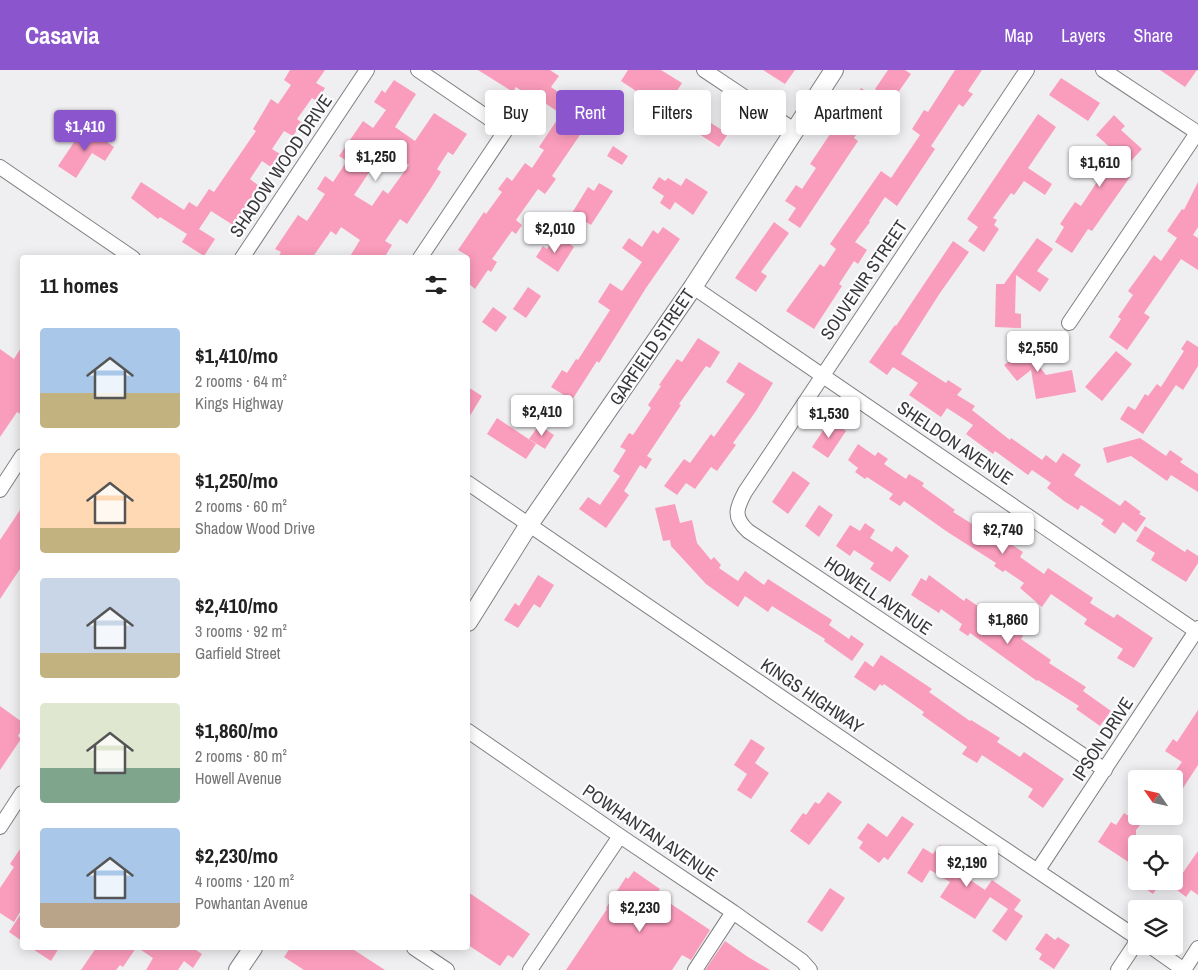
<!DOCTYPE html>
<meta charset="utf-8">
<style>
:root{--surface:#fff;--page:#f2f2f2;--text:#222;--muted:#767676;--accent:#8a55cd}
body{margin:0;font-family:"Archivo Narrow",sans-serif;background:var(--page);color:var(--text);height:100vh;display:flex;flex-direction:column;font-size:19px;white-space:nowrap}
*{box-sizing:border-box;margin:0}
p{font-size:16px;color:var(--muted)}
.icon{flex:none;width:28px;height:28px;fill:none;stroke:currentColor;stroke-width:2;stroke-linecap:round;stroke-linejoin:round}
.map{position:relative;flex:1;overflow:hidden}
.panel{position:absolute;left:20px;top:185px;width:450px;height:695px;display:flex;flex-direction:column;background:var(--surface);border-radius:5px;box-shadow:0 2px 12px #0003}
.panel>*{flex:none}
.top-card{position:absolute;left:485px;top:20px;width:475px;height:45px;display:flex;gap:10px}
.needle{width:32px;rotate:304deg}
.buttons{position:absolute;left:1128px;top:700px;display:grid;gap:10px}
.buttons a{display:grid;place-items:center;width:55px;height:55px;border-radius:5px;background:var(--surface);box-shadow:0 2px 12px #0003;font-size:25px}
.price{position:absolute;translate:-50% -42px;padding:0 11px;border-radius:5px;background:#fff;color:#222;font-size:16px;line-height:32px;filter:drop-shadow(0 1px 2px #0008)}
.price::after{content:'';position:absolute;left:50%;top:30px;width:15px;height:11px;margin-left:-8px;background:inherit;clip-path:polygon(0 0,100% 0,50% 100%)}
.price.on{background:var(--accent);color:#fff}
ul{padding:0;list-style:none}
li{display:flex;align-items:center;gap:15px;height:125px;padding:0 20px}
li span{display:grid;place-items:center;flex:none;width:140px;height:100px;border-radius:5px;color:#555}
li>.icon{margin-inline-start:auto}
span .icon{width:60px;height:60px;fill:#fffc;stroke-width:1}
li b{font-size:21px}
h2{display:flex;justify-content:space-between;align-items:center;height:60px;padding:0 20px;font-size:21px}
.tag{padding:0 18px;border-radius:5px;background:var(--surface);box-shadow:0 2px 12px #0003;font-size:18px;line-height:45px}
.tag.on{background:var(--accent);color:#fff}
header{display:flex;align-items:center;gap:30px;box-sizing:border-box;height:70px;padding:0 25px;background:var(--accent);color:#fff}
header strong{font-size:24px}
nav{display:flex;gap:28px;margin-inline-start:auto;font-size:18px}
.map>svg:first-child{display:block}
.building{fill:#fa9cbb;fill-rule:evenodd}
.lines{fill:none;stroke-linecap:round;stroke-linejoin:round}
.minor-casing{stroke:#818184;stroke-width:16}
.major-casing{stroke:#818184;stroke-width:20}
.minor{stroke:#fff;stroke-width:14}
.major{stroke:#fff;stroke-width:18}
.labels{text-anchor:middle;stroke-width:4.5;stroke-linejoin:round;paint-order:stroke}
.street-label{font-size:18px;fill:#373738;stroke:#fcfcff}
</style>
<header>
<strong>Casavia</strong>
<nav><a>Map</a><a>Layers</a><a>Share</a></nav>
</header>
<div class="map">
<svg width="1198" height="900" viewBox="0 0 1198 900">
<rect width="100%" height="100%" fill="#efeff2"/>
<path class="building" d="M290,0H325L316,13L325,18L317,31L312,28L297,49L302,53L293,66L284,61L272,79L280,84L271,97L262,91L250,109L259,116L233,155L211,141L199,159L215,169L204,186L182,172L187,164L160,147L158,149L131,128L141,112L184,140L189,132L197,137L209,119L214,122L256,61L253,59L271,29L278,34L291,15L284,10Z
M478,0H550L559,6L551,17L573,32L581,20L601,34L552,106L556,109L545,124L538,119L516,150L522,155L516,164L512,161L492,189L497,192L491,202L488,200L475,219L468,213V186L458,180L484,142L486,144L502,122L498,119L507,107L512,111L525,93L532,98L544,80L539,77L561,44L542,31L540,34L516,17L513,22Z
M628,0H661L682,13L659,50L644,41L651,31L621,11Z
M763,0H795L785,14Z
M888,0H905L911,4L892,31L875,19Z
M955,0H982L968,21L973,24L963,37L959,34L931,76L935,79L897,136L885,127L869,151L870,152L855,172L867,180L858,194L854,191L839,214L842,216L814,259L786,241L820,194L824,197L836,179L830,174L881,101L891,108L920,65L912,59L924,40L928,42Z
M1160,0H1197L1185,17Z
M1061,8L1100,33L1088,51L1049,25Z
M394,10L416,24L395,57L415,71L434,43L467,64L453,85L448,82L437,99L441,102L431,118L407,154L400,149L385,171L392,175L384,188H349L360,170L341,157L336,165L331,161L312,188H278L281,182L275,179L298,145L307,151L325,124L317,119L325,106L333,112L347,91L339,86L363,51L373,58L386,40L374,32L382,20L385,23ZM382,83L387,87L390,83L409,95L388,124L383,120L372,136L354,125Z
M861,18L879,29L854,68L858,71L800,158L788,150L796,138L785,131L796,115L802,119L816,98L810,94Z
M697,27L706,34L694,50L685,43Z
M1038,44L1056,57L1028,98L1052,114L1045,125L1024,111L1014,125L1011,123L993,148L997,150L994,155L999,159L984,182L968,171L978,157L967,149Z
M1114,45L1125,56L1121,60L1142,79L1122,101L1130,107L1092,161L1088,159L1072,183L1055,172L1064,157L1060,154L1075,132L1081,136L1105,100L1110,103L1121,87L1096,65Z
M708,51L728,64L719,77L699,64Z
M85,56L114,77L105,91L92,83L76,108L58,96Z
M613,76L628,86L622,95L607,86Z
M659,107L665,111L668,108L681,116L686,108L708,122L693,145L675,132L670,140L660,133L664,126L652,118Z
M1198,112V157L1193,165L1198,168V200L1181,189L1144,243L1150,247L1127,280L1109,267L1121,249L1118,247L1133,225L1128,221L1154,185L1161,191L1177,168L1167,161L1182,139L1184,140Z
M599,113L613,121L591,155L572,143L588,117L594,121Z
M774,152L789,163L761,202L767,206L756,222L735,208Z
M663,157L680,169L646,218L599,293L597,291L572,330L551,317L562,300L567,303L576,289L578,290L610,240L598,232L610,213L622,221L642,192L622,178L629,168L642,177L653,160L658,164Z
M1037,168L1053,179L1037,201L1049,209L1040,222L1016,205L1015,243L1021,244V258L995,257L996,214H1004Z
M553,169L562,175L564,170L574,177L558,202L536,187L543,176L547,179Z
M953,171L969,182L940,223L901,284L946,313L948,310L962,319L957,325L975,336L972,340L1010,370L1011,368L1042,390L1046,385L1056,393L1063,383L1081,395L1074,405L1120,436L1125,430L1141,442L1139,444L1146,448L1136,462L1123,452L1115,464L1101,454L1104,450L1081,435L1078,440L1064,431L1047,418L1051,413L1032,400L1028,405L995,381L993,384L966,364L973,355L947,338L941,347L909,325L918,313L893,297L887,305L869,292L895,255L896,256Z
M528,217L541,226L526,248L513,239Z
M493,237L507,247L496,262L482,252Z
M1020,265L1030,278L1027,281L1046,305L1072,300L1076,322L1036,329L1031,300L1017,311L1004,295L1017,285L1008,274Z
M698,268L720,282L710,298L706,296L679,334L681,335L647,386L652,389L646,399L640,395L624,421L629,425L606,458L579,439L588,427L600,435L620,406L613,401L626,380L620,377L629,363L633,365L651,338L648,335L661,316L659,315L677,289L682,292Z
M1187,270L1198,277V296L1183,320L1176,315L1143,364L1120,349L1128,336L1135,340L1145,324L1148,326L1157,314L1161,317L1184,281L1181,279Z
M22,276V345L17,342L0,367V279L14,289Z
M1116,281L1132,294L1102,331L1085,317Z
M739,292L773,313L756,341L733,373L736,375L717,401L711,397L695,419L686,413L677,425L664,416L684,389L690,393L711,364L714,367L745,324L726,312Z
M468,317L482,326L468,349Z
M497,348L536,374L526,389L487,364Z
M830,350L846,361L828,388L812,377Z
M539,355L554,365L545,379L529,369Z
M1140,368L1166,386L1170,380L1183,389L1180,392L1198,404V422L1171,405L1167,411L1131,386L1107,393L1103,378Z
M858,374L875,386L878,382L888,389L884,394L906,409L909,404L924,413L922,416L955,440L953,442L977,457L980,452L993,461L992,462L1023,482L1020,487L1044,504L1048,498L1093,528L1090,533L1114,548L1117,544L1153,568L1134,598L1117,588L1123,579L1084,554L1087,549L1051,524L1042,537L1020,518L1024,513L1005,500L1003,502L994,496L996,493L946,461L904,431L900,436L889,429L893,424L867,407L865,409L855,402L858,398L848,390Z
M793,401L810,413L788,444L772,432Z
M675,434L680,453L692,450L697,473L711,490L714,487L721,495L719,498L738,511L745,501L764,515L768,509L832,550L829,555L849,569L851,565L864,574L852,591L824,571L825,569L772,536L768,542L745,526L738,537L706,514L671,476L670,470L663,471L655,438Z
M819,435L833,445L819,467L805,456Z
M22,437V496L0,529V470Z
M865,453L875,460L870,468L892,482L896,476L909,486L890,512L870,499L874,493L854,480L850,486L836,476L850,455L860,461Z
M1145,456L1185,482L1187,479L1198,486V493L1186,512L1151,490L1155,483L1136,471Z
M538,505L554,515L540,538L534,534L518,558L504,550L515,533L519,536Z
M929,505L964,531L966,528L1000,551L1001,550L1023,566L1021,569L1051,590L1049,593L1086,617L1083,621L1111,641L1100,656L1076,639L1079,636L1038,610L1037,611L970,563L968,566L959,560L962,554L941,539L939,543L911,525L921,508L926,511Z
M881,585L932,619L929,622L970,651L971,650L1000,668L997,672L1020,687L1024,682L1064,709L1043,738L1028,727L1033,719L982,685L977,693L962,684L967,677L922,645L924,642L884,614L882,616L880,614L875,621L854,607L865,591L873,597Z
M0,636L22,652V659L18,666L21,669L0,700Z
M1198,640V695L1174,732V703L1182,692L1165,681L1173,669L1177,672Z
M751,669L765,678L755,693L769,703L751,729L737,720L747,704L734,695Z
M828,722L842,732L809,775L790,761L803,743L806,745L815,732L819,734Z
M1124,743L1141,754L1136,760V797L1098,772L1111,752L1116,755Z
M902,746L914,754L888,790L884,787L879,793L859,778L863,772L857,768L868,753L887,767Z
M940,775L970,795L963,805L985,820L992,810L1021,830L1014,840L1023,846L1006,871L992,861L1008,839L990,827L975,849L940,827L950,812L930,800L922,813L907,803L923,778L933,784Z
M22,776V839L14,852L0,843V818L14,797L10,794Z
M1198,781V825L1191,820L1186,827L1173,817Z
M634,801L660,819L656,824L710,860L691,890L682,885L672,900H566L607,839L606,838L617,821L626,807L628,809Z
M1134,811H1162L1153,824Z
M830,818L845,828L822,862L807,852Z
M468,822L530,864L513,888L508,885L500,896L468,875Z
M22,842V871L9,862Z
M1046,863L1055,870L1058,867L1070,875L1054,899L1039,889L1042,884L1035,879Z
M725,871L748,887L770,900H705Z
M31,878H59L51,891Z
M96,878H136L123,897L120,895L116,900H81Z
M138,878H193L202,884L193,898L184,891L178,900H146L153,888Z
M290,878H351L385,900H304L284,887Z"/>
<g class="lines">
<defs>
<path id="minor" d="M418,0L506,60L420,188
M704,0L794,60
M1027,0L745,422C736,439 733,447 748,461L1105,700
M1103,0L1198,63
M0,97L133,188
M242,188L367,0
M693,217L1196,561
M1069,253L1197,63
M468,413L939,735L1136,867
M0,420L22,386
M468,661L620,766L733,842L802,891L810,900
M0,757L22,723
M1038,800L1198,558
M1150,876L1184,900
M414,878L447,900
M530,900L620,766
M695,900L733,842
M1118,900L1136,873
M1184,900L1198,878"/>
<path id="major" d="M468,552L528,456L693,217L834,0
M238,900L253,878"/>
</defs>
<use href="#minor" class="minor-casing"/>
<use href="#major" class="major-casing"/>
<use href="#minor" class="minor"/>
<use href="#major" class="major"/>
</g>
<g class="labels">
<g class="street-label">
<text transform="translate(281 96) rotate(-56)" y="6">SHADOW WOOD DRIVE</text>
<text transform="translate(864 210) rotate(-56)" y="6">SOUVENIR STREET</text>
<text transform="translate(652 277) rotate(-56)" y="6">GARFIELD STREET</text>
<text transform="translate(955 373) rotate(34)" y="6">SHELDON AVENUE</text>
<text transform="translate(878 526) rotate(34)" y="6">HOWELL AVENUE</text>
<text transform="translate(812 626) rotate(34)" y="6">KINGS HIGHWAY</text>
<text transform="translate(1103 669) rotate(-57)" y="6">IPSON DRIVE</text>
<text transform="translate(650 763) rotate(34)" y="6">POWHANTAN AVENUE</text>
</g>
</g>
</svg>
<div class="buttons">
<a><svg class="needle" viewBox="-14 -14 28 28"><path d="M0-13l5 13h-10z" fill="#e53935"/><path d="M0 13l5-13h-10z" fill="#767676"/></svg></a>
<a><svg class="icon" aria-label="locate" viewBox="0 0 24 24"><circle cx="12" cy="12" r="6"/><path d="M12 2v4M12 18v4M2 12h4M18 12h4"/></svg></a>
<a><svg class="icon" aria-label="layers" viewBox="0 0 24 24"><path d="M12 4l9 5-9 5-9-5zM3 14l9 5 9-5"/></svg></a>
</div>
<b class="price on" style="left:85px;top:82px">$1,410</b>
<b class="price" style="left:376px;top:112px">$1,250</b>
<b class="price" style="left:1100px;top:118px">$1,610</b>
<b class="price" style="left:555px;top:184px">$2,010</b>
<b class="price" style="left:1038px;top:303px">$2,550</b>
<b class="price" style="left:542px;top:367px">$2,410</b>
<b class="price" style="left:829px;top:369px">$1,530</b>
<b class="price" style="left:1003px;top:485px">$2,740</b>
<b class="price" style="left:1008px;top:575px">$1,860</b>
<b class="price" style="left:967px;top:818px">$2,190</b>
<b class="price" style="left:640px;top:863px">$2,230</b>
<div class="top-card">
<a class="tag">Buy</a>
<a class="tag on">Rent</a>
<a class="tag">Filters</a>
<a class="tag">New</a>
<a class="tag">Apartment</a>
</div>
<section class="panel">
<h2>11 homes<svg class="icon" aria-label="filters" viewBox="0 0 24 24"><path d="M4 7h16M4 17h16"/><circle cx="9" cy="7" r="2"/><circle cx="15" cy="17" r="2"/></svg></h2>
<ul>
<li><span style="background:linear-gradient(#a9c7e8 65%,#c2b280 0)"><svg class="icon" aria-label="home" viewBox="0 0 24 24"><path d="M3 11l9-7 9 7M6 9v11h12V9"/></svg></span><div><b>$1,410/mo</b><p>2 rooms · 64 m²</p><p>Kings Highway</p></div></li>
<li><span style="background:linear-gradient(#ffd9b3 75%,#c2b280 0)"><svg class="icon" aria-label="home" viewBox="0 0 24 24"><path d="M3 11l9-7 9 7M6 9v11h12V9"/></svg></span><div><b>$1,250/mo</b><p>2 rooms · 60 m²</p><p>Shadow Wood Drive</p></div></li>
<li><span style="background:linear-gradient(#c9d6e8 75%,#c2b280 0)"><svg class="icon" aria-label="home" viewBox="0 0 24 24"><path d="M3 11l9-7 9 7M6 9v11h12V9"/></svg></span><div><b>$2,410/mo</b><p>3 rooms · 92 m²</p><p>Garfield Street</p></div></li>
<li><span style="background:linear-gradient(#dfe7d0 65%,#7fa58c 0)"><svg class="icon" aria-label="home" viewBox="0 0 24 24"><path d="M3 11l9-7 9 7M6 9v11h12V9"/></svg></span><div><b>$1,860/mo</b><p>2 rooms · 80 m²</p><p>Howell Avenue</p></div></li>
<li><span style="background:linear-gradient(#a9c7e8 75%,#b9a48a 0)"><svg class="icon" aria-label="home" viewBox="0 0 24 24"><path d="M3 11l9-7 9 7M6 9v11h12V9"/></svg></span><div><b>$2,230/mo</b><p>4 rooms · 120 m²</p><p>Powhantan Avenue</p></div></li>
</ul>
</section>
</div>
